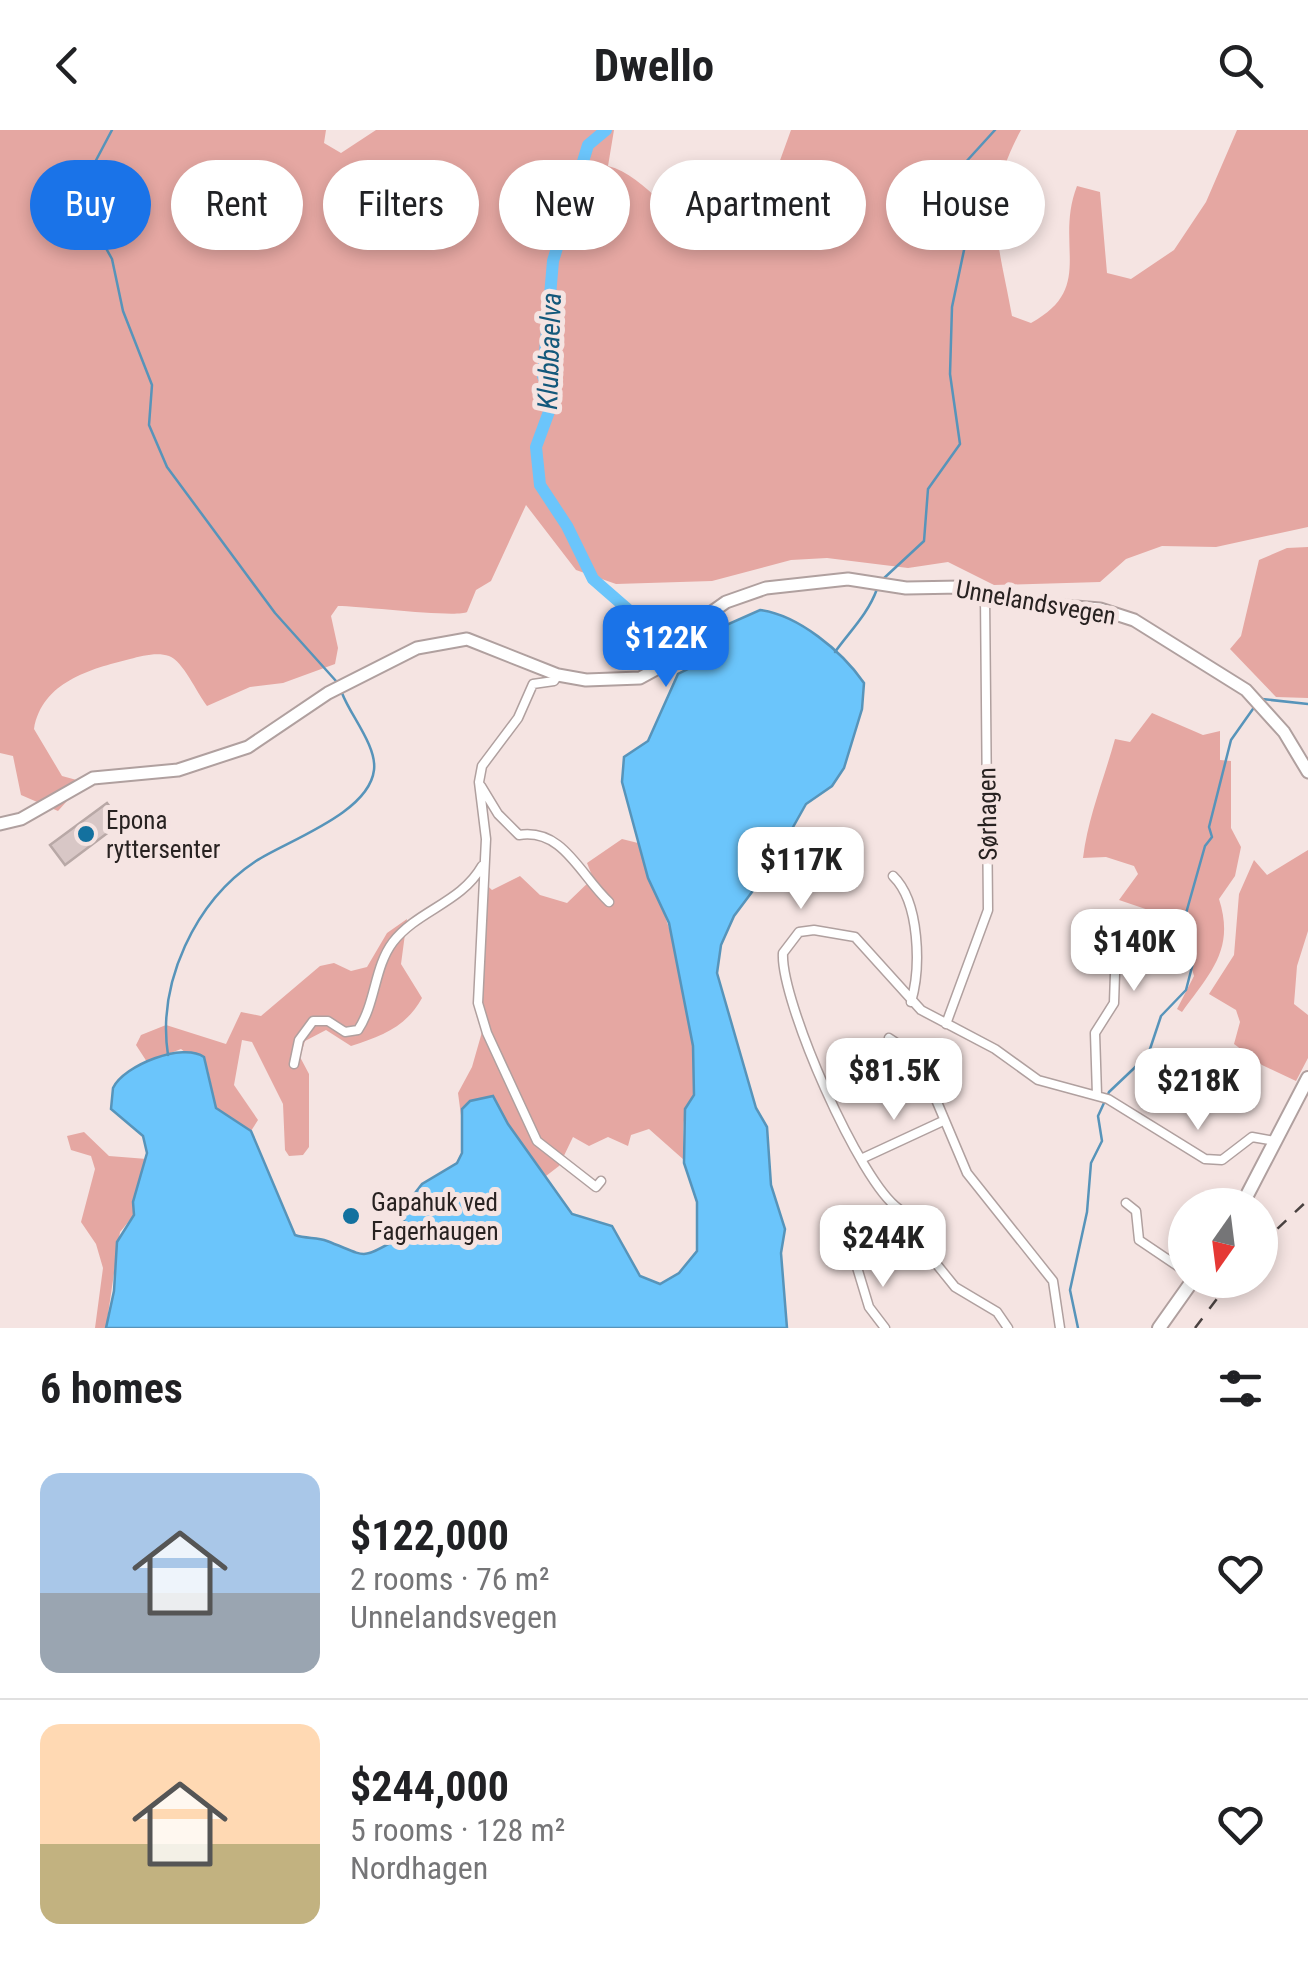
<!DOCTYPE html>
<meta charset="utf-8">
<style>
:root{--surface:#fff;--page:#f2f2f2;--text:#202124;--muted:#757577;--line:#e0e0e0;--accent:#1a73e8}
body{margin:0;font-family:"Roboto Condensed",sans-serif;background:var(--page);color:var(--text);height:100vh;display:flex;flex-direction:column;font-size:38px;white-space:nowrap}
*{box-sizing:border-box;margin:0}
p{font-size:32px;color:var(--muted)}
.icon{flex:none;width:55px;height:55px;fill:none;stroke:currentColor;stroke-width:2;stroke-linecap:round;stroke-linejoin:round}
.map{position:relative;height:1198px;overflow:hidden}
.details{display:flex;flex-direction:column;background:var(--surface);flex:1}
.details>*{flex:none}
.banner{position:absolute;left:30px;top:30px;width:1250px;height:90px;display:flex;gap:20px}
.needle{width:65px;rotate:194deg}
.controls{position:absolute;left:1168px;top:1058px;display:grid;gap:20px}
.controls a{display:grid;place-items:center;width:110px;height:110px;border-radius:50%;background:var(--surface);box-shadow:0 5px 15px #0003;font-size:50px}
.price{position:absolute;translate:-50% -85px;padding:0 22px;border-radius:20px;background:#fff;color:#222;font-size:32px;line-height:65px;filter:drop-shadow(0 2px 5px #0008)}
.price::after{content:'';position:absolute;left:50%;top:60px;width:30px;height:22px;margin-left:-15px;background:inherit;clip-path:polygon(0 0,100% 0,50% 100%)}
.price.on{background:var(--accent);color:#fff}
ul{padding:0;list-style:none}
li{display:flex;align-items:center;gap:30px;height:250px;padding:0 40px}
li+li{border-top:2px solid var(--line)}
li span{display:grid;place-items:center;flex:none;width:280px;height:200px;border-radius:20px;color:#555}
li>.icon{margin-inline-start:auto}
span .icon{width:120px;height:120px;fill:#fffc;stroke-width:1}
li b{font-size:42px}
h2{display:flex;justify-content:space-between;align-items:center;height:120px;padding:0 40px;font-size:42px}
.pill{padding:0 35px;border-radius:45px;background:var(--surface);box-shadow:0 5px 15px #0003;font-size:35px;line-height:90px}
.pill.on{background:var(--accent);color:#fff}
header{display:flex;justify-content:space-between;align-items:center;height:130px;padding:0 40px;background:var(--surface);font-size:45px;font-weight:700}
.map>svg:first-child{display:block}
.green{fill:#e5a7a2}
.water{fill:#6bc5fb;stroke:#5794ba;stroke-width:2.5}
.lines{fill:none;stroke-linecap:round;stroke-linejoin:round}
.stream{stroke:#5794ba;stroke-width:2.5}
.river{stroke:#6bc5fb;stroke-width:12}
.building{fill:#d8c7c6;stroke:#b8a8a6;stroke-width:2.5}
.minor-casing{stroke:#b0a09f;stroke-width:11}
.secondary-casing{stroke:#b0a09f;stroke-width:15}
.primary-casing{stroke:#b0a09f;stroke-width:16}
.minor{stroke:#fff;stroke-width:8}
.secondary{stroke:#fff;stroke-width:11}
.primary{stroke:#fff;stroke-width:12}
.rail{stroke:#4a4241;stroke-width:2.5;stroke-dasharray:12 12;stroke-linecap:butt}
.poi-dot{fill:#13719f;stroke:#f5e4e2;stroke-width:4}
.labels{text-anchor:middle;stroke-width:10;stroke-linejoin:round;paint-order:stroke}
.street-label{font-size:25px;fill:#282221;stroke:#f5e4e2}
.poi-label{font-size:25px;fill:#282221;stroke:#f5e4e2;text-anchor:start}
.water-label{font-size:28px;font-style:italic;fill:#13587b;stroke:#f5e4e2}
</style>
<header><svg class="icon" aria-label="back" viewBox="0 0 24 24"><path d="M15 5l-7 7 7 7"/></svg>Dwello<svg class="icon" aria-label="search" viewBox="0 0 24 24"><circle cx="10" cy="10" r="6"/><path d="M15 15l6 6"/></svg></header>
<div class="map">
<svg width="1308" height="1198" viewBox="0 0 1308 1198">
<rect width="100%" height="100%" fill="#f5e4e2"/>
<path class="green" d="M0,0H326L324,13L341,23L376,0H614L608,36C648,46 673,98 716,102C728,102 743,98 756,97L791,0H1021C981,74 998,108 1012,186L1031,193C1096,158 1054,115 1077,56L1100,62L1107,143L1131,149L1174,120L1206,72L1237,0H1308V397L1216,417L1162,416L1126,429L1100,452L994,455L948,432L908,438L827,428L791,430L712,451L616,454L576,440L526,375L491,451L476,460L467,482C456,488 361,476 338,476L331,486L338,518L335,534L283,553L250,557L207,576C197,563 183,531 169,526C157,522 142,526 130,529C90,539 42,552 34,599L62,646L84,652L58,681L21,665L13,626L0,623Z
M1308,417V568L1276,567L1230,519L1241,506L1259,430L1287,418Z
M1152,583L1203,605L1220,601V630L1231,631V698L1241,717L1235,746L1219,769C1235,819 1211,842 1182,882L1177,879L1194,846L1178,790L1119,770L1138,744L1134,736L1106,727L1083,728C1088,687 1104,649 1115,609L1130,612Z
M622,709L638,713C664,782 707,888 694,962C693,970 686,976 685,983C682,998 684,1015 684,1030L649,999L631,1005L628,1016L608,1007L589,1016L573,1007L559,1036L546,1046L508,994L493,966L462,979V993L458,963L472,937L482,902L477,878L481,750L492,760L520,746L540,765L567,773L593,748L587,733Z
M1308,720V801L1297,836L1294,874L1308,885V928L1296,951L1262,935L1234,914L1240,892L1236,880L1209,864L1234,825L1239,764L1254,730L1267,745Z
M407,789L401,834L422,868C406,897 382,906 351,916L326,900L305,911L300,927L309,944V1017L303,1025L289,1026L285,1020L283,974L252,912L242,910L234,955L258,990L251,1001L216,978L208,940L181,919L147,932L136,915L141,905L166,895L226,914L241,882L261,886L320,836L334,833L351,841L367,837L387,803Z
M84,1002L109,1026L147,1029L133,1072L134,1085L120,1102L106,1198H95L103,1138L96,1114L81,1092L95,1039L91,1026L71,1020L67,1006Z"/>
<path class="water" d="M760,480C798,485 842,521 864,553L862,579L844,638L832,656L806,674L770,738L734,786L721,815L717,843L756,978L767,997L771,1055L785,1099L781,1123L787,1198H106L114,1161L117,1112L134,1085L133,1072L147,1023L143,1006L111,979L113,958C124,935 183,912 204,927L216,978L251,1001L295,1105C306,1109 317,1107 327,1111C371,1128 358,1130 403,1106L405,1076L422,1054L457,1033L462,1023V979L470,971L493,966L508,994L572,1084L612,1096L640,1146L660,1154L679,1143L697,1121V1072L684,1033L685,979L694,965L693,916L669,793L648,748L622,652L624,627L648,611L678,544L700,533L690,521L704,524L724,496Z"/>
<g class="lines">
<path class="stream" d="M112,0L93,36L83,77L112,129L123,181L152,255L149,295L167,337L275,483L336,551
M882,450L924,411L928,359L960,314L950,244L952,177L967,106L957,91L954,45L995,0
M835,522C850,501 868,484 877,459
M1262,569L1308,574
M168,925C157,853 195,771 256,731C289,710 369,683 374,640C377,616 350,585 342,563
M1078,1198L1070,1160L1087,1082L1091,1033L1102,1011L1098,986L1109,962L1148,925L1161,886L1186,860L1194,829L1181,801L1205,716L1212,707L1209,697L1231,610L1255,576"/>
<path class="river" d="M606,0L588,15L553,131L543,246L554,268L536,317L540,355L567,396L593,449L640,490L680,515"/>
</g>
<path class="building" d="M107,673L122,692L65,735L50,715Z"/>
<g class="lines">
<defs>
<path id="minor" d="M558,545L554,551L533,554L518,588L482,636L479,652L486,709L478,873L487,903L537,1011L596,1057L601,1051
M481,656L498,684L519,705C563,698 580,745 609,772
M893,746C920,772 921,838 911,872
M1092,795L1116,814L1114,873L1095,903L1097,965
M946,894L988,780L985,466
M889,908L918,927L967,1043L1053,1151L1060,1198
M294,934L299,910L313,891H328L345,902L358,900C376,873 374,837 393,812C418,780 461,773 482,736
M861,1029L943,991
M1126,1073L1136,1081L1139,1110L1185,1141
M899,1079C860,1053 780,870 783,823L799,802L814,800L855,807L921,880L995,919L1038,950L1108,969L1205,1029L1222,1030L1252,1007L1275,1011
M934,1131L955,1157L997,1182L1008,1198
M856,1134L869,1177L885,1198"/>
<path id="secondary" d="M0,694L21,689L93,648L178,640L248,617L328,563L417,518L467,509L558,545L586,550L640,548L673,530L709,484L726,472L766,458L848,449L906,458L961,457L1002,471L1100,479L1134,490L1246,560L1284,602L1308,642"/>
<path id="primary" d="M1242,1075L1308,948
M1159,1198L1193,1150"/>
</defs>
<use href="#minor" class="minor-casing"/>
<use href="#secondary" class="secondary-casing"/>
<use href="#primary" class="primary-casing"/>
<use href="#minor" class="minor"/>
<use href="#secondary" class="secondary"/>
<use href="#primary" class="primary"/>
<path class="rail" d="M1260,1115L1308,1070
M1195,1198L1231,1150"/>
</g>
<g class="poi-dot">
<circle cx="86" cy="704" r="10"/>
<circle cx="351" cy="1086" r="10"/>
</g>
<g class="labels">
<g class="street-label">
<text transform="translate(1036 472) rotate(10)" y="9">Unnelandsvegen</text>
<text transform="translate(987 684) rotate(-91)" y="9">Sørhagen</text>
</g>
<g class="poi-label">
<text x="106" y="699">Epona<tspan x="106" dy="29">ryttersenter</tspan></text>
<text x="371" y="1081">Gapahuk ved<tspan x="371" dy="29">Fagerhaugen</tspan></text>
</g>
<g class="water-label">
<text transform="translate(549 221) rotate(-88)" y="10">Klubbaelva</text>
</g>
</g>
</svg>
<div class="controls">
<a><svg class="needle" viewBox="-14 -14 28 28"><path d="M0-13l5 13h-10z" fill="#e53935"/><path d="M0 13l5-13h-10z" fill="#757577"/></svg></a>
</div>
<b class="price on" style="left:666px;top:560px">$122K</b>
<b class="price" style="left:801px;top:782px">$117K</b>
<b class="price" style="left:1134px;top:864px">$140K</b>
<b class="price" style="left:894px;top:993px">$81.5K</b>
<b class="price" style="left:1198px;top:1003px">$218K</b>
<b class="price" style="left:883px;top:1160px">$244K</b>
<div class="banner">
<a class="pill on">Buy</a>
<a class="pill">Rent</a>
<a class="pill">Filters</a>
<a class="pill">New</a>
<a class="pill">Apartment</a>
<a class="pill">House</a>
</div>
</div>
<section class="details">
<h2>6 homes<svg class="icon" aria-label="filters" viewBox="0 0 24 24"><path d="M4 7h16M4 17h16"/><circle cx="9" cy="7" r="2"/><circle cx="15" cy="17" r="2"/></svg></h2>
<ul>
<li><span style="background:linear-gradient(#a9c7e8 60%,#9aa5b1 0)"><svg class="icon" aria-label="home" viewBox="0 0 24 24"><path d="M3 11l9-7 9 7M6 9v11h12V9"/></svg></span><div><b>$122,000</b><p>2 rooms · 76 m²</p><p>Unnelandsvegen</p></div><svg class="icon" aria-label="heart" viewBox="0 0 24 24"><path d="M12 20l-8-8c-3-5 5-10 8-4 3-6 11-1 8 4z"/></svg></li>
<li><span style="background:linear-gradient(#ffd9b3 60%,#c2b280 0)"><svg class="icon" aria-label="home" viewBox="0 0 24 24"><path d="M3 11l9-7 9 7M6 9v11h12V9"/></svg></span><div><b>$244,000</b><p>5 rooms · 128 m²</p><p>Nordhagen</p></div><svg class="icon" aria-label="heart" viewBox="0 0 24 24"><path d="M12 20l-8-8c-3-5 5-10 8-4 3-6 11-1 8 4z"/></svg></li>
</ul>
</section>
